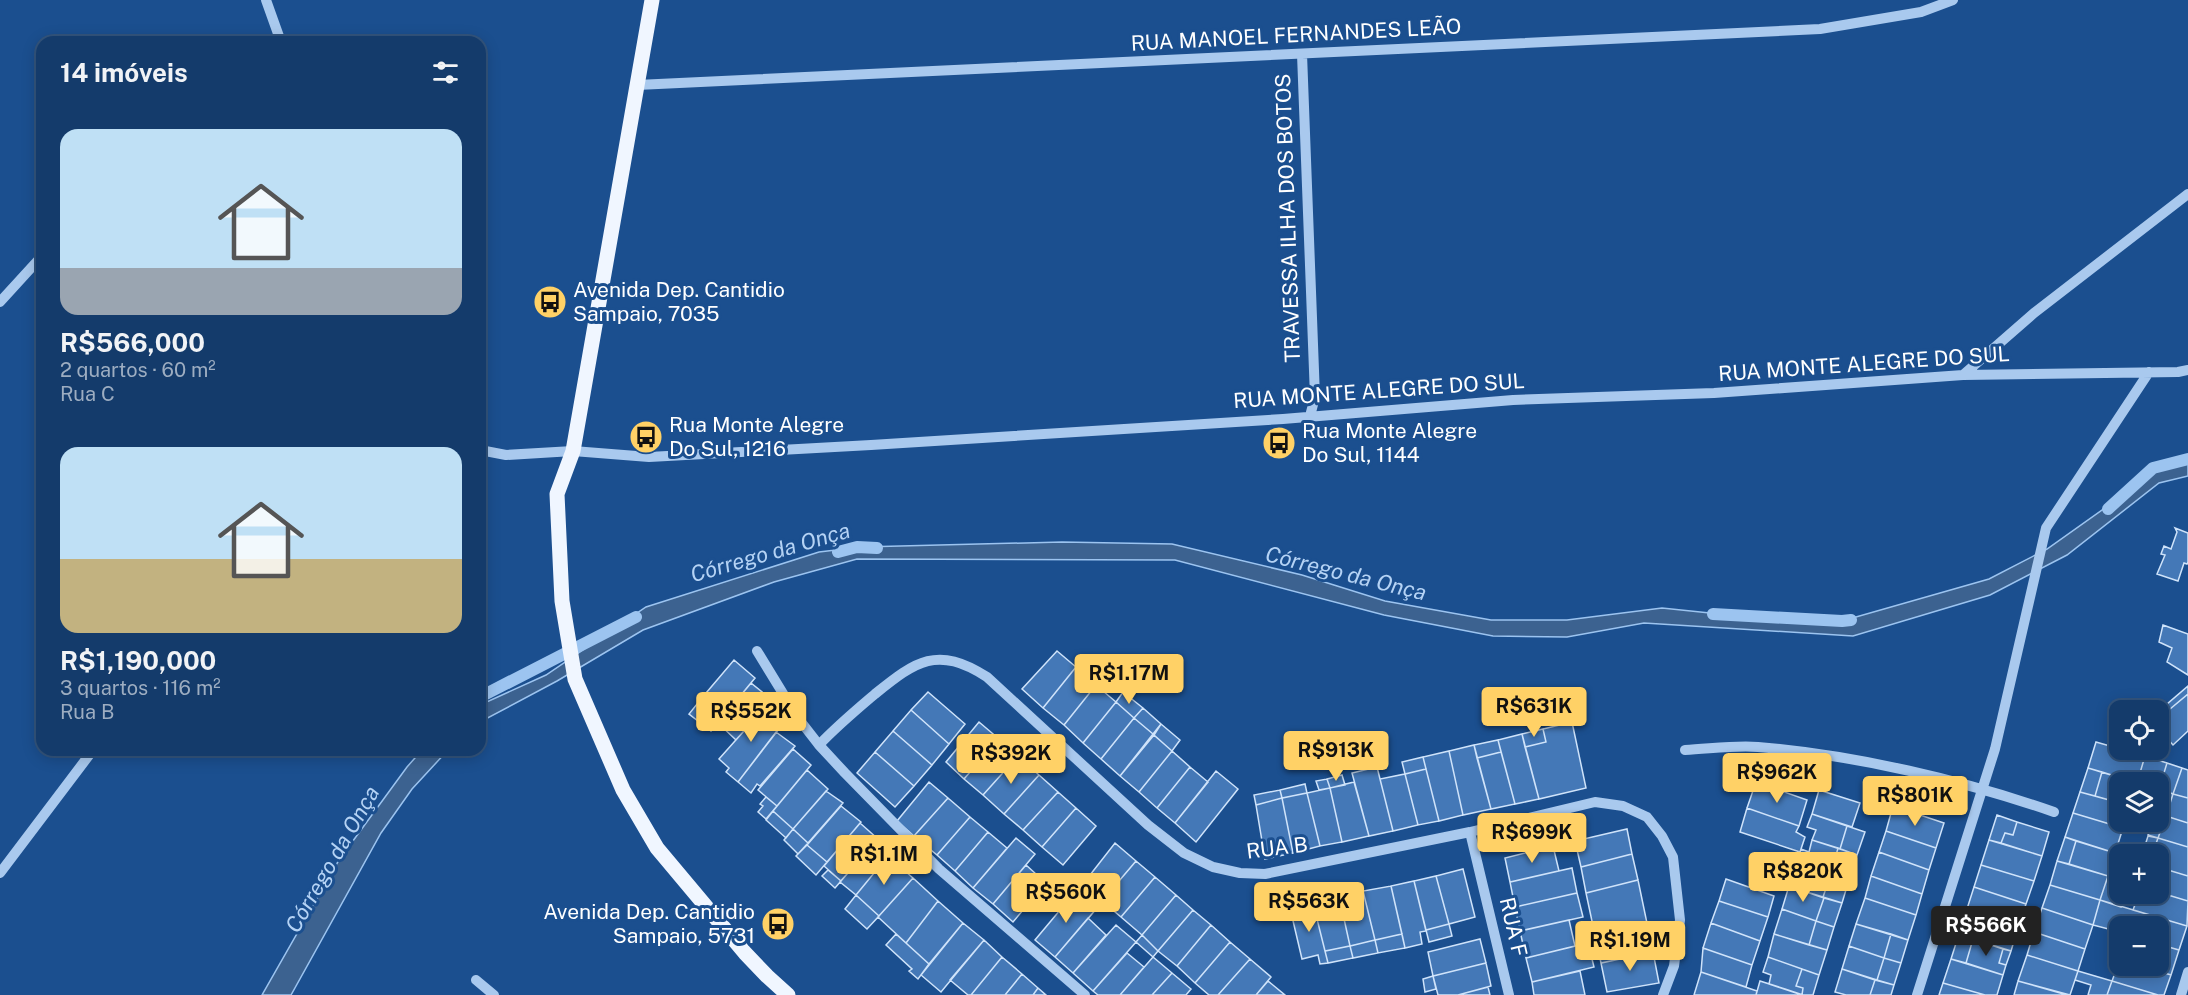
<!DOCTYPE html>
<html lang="pt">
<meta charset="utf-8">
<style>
:root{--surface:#143b6b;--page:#1d4271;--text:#f1f3f6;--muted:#9dadc1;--line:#33557e;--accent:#ffd166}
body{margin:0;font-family:"Public Sans",sans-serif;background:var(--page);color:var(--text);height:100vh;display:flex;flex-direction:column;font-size:22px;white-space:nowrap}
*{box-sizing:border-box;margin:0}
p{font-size:20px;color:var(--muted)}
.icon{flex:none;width:33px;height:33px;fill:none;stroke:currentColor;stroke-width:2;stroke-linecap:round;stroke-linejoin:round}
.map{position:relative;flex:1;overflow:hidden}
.panel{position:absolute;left:36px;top:36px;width:450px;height:720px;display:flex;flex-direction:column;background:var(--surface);border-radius:18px;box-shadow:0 3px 15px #0003,0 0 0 2px var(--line)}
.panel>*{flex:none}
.tools{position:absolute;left:2109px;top:700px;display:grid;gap:12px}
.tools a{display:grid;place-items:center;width:60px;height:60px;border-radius:12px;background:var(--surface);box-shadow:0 3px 15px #0003,0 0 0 2px var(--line);font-size:30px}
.price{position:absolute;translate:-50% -51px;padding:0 14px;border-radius:6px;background:var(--accent);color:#111;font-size:20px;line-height:39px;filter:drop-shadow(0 2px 3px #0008)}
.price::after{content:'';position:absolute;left:50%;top:36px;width:18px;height:14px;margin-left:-9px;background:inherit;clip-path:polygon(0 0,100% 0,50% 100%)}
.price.active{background:#222;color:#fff}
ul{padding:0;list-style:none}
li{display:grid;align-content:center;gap:12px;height:318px;padding:0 24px}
li span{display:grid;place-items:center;height:186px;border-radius:18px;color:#555}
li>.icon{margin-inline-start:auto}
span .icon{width:108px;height:108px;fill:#fffc;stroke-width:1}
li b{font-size:26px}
h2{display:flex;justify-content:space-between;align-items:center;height:72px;padding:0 24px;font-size:26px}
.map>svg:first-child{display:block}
.water{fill:#3c6290;stroke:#9cc4f0;stroke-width:1.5}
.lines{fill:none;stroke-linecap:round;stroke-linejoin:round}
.stream{stroke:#9cc4f0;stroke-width:12}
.building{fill:#4478b7;stroke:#cfe3fa;stroke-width:1.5}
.minor{stroke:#a9c9ee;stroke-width:10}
.major{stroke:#f0f6ff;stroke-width:15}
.labels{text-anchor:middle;stroke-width:6;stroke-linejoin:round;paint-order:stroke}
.street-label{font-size:21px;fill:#fff;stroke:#1b4f8f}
.poi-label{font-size:21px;fill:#fff;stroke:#1b4f8f;text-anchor:start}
.water-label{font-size:22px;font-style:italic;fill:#b5d3f5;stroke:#1b4f8f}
</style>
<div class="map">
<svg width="2188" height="995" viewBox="0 0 2188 995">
<rect width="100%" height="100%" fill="#1b4f8f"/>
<path class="water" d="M2188,461V476L2159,483L2067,555L1990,595L1853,636L1644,623L1567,637L1493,636L1384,615L1175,560L857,559L774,582L643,630L557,681L480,722V705L546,675L646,607L819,552L861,547L1062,542L1172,544L1302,575L1385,601L1491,620H1567L1662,608L1729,615L1842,621L1989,579L2047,549L2119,498L2153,468Z
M422,750H448L412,789L381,833L291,995H262L339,860L407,767Z"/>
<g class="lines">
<path class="stream" d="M2108,509L2153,468L2188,459
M838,552L857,547L877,548
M1713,614L1842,621L1851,620
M480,697L636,617"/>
</g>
<path class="building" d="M2175,528L2188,533V562L2187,564L2184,563L2178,581L2157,574L2165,555L2161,554L2164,546L2171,549L2177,532Z
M2163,625L2188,634V675L2167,662L2172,648L2159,642Z
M1057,651L1076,667L1043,708L1022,689Z
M734,660L755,678L722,718L701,699Z
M1076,667L1096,685L1064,725L1043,708Z
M751,683L772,700L736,740L718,723Z
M1096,685L1116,702L1083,743L1064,725Z
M2188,686V694L2158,719L2159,711Z
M928,692L965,724L949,744L911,710Z
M1123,692L1143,708L1134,718L1116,702Z
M2188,694V731L2173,745L2158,728V719Z
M701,699L722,718L711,731L689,714Z
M1116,702L1134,718L1101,759L1083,743Z
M767,705L785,721L738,782L726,772L729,768L719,759Z
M1143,708L1161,724L1153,734L1134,718Z
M911,710L949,744L932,765L893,731Z
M1134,718L1153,734L1120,776L1101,759Z
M979,722L999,739L964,779L946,762Z
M1572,722L1586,788L1539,799L1525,747L1546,742L1543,729Z
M1161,724L1180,740L1172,751L1154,735Z
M1543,729L1546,742L1525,747L1522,734Z
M893,731L932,765L914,786L875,752Z
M776,732L795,746L760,786L757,784L751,793L738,782Z
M1522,734L1539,799L1515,804L1498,740Z
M1154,735L1172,751L1139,792L1120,776Z
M999,739L1018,756L983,795L964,779Z
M1498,740L1501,752L1477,758L1474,745Z
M2096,742L2145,756L2137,783L2088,768Z
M1474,745L1491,809L1463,815L1449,751Z
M793,749L811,765L777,806L758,790Z
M1172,751L1190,767L1157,808L1139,792Z
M1449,751L1463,815L1439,821L1423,757Z
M875,752L914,786L895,807L857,773Z
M1501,752L1515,804L1491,809L1477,758Z
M1018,756L1039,775L1004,814L983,795Z
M2145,756L2167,763L2159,789L2158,783H2137Z
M1423,757L1426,769L1405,774L1402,762Z
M2167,763L2182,768L2173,794L2159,789Z
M1190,767L1208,782L1175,823L1157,808Z
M1377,767L1393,831L1369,836L1352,773Z
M2088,768L2102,772L2095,796L2080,792Z
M2182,768L2188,770V798L2173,794Z
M1426,769L1439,821L1418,825L1405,774Z
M807,770L828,789L793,829L773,811Z
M1216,771L1238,789L1196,842L1175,823Z
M2102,772L2137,783H2120V803L2095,796Z
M1405,774L1418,825L1393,831L1380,779Z
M1039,775L1058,792L1023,830L1004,814Z
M1342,775L1345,785L1330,788L1327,779Z
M1327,779L1330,788L1319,790L1316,781Z
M929,782L948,798L914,836L897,821Z
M1354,782L1369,836L1342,842L1330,788Z
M1756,782L1807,800L1799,826L1747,808Z
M1305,784L1307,793L1282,798L1280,790Z
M1330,788L1342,842L1320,846L1307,793Z
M1280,790L1282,798L1256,805L1254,795Z
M1819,790L1860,803L1852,827L1812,814Z
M2163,790L2173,794L2166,816L2158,814V802Z
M826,791L843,803L808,843L793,829Z
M1058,792L1076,808L1042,847L1023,830Z
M2080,792L2120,803V822H2125L2123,828L2073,813Z
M1307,793L1320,846L1293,853L1282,798Z
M2173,794L2188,798V823L2166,816Z
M766,797L777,806L766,819L758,812L763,806L760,804Z
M948,798L970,817L937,855L914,836Z
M1282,798L1293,853L1265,859L1256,805Z
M841,806L861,822L827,862L807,845Z
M1893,806L1944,823L1936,848L1886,831Z
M1076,808L1096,826L1063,865L1042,847Z
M1747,808L1799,826L1796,832L1805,837L1800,852L1740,832Z
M773,811L793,829L786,838L766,820Z
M2073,813L2123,828L2115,853L2065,837Z
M1812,814L1847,826L1840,849L1812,840L1816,830L1807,827Z
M2158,814L2166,816L2158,838L2148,835L2151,825L2141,822H2158Z
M1997,815L2017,822L2013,835L2005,833L2001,843L1989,840Z
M2166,816L2188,823V847L2158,838Z
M970,817L988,832L955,871L937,855Z
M2017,822L2049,832L2042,856L2001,843L2005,833L2013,835Z
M860,823L878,839L841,881L824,866Z
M1847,826L1865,832L1857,855L1840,849Z
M793,829L808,843L798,854L784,840Z
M1627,829L1632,854L1581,867L1575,841Z
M1886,831L1936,848L1929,870L1879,852Z
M988,832L1007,848L973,888L955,871Z
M2148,836L2158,838L2152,855H2142Z
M2065,837L2076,841L2069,864L2057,861Z
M1016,838L1035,854L993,904L973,888Z
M2158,838L2188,847V876L2158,867V855H2152Z
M1812,840L1838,848L1831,874L1796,863L1801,849L1809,852Z
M1989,840L2042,856L2034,881L1981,865Z
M2076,841L2115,853L2108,876L2069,864Z
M874,843L888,856L856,895L840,882Z
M1115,843L1136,861L1102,901L1083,884Z
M807,845L827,862L816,875L796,856Z
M1553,846L1559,871L1510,882L1505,858Z
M1838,848L1857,855L1849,880L1831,874Z
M1879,852L1929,870L1922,894L1871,876Z
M2115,853L2120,855V880L2108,876Z
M1632,854L1638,880L1586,893L1581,867Z
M888,856L913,878L879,916L856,895Z
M1136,861L1155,877L1121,917L1102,901Z
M2057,861L2108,876L2100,900L2050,885Z
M1796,863L1831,874L1823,897L1797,889L1801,877L1793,875Z
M1026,865L1046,883L1013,922L993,904Z
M1981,865L2034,881L2026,904L1974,887Z
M2158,867L2188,876V901L2158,892Z
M1572,868L1577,893L1515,907L1510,882Z
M1463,869L1475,917L1449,924L1436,876Z
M828,870L841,881L835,888L822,876Z
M1831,874L1849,880L1842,903L1823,897Z
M1436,876L1449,924L1426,930L1414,881Z
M1871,876L1922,894L1916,915L1865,898Z
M2108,876L2120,880V894H2125L2121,907L2100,900Z
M1155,877L1176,895L1142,935L1121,917Z
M913,878L938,901L906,943L878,917Z
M1726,879L1774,896L1768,917L1719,901Z
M1638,880L1648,928L1596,940L1586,893Z
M1414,881L1426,931L1420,932L1422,944L1405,948L1391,886Z
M2050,885L2100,900L2093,925L2042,908Z
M1391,886L1402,934L1375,940L1363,891Z
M1789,886L1824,898L1816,921L1782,909Z
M1974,887L2026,904L2018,928L1966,912Z
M1076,891L1097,908L1055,957L1035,940Z
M1363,891L1375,940L1350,946L1339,896Z
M2158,892L2188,901L2187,926L2133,910L2139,894H2158Z
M1577,893L1583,917L1520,931L1515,907Z
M856,895L879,916L867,929L845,909Z
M1176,895L1193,910L1158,951L1142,935Z
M1339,896L1350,946L1325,951L1313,903Z
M1824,898L1842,903L1834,927L1816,921Z
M1865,898L1916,915L1908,940L1856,924Z
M2100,900L2187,926L2179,950L2158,944V927H2120V932L2093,925Z
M938,901L963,923L929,964L906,943Z
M1719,901L1768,917L1760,941L1711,923Z
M1313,903L1328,963L1320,964L1318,955L1302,959L1290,908Z
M2042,908L2093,925L2085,949L2034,932Z
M1782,909L1816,921L1809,945L1774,934Z
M1193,910L1211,925L1177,966L1158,951Z
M1966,912L1995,921L1989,944L1959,934Z
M1088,918L1106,935L1073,973L1055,957Z
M1569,920L1575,946L1526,958L1520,931Z
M1816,921L1834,927L1827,950L1809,945Z
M1995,921L2018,928L2011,951L1989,944Z
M963,923L984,940L941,992L921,975Z
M1711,923L1760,941L1752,965L1703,948Z
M1449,924L1452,936L1429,942L1426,930Z
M1856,924L1891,934L1884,958L1849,946Z
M1116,925L1136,942L1093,991L1073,973Z
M1211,925L1230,942L1195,983L1177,966Z
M1648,928L1653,952L1601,963L1596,940Z
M2034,932L2085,949L2078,971L2027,955Z
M896,934L929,964L918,979L909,971L912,969L886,945Z
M1402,934L1405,948L1378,953L1375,940Z
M1774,934L1827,950L1819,975L1768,957Z
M1891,934L1908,940L1901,963L1884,958Z
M1959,934L1973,939L1966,963L1951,959Z
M1142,935L1158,951L1153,957L1136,942Z
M1480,939L1486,963L1433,976L1428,952Z
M1973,939L2003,949L1999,963L2006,965L2003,975L1966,963Z
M984,940L1002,957L971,995H968L950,980Z
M1375,940L1378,953L1353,958L1350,946Z
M1230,942L1250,959L1218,995H1209L1195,983Z
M1588,943L1594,967L1532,982L1526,958Z
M2158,944L2179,950L2171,975L2142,966H2158Z
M1350,946L1353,958L1328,963L1325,951Z
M1849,946L1884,958L1877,980L1842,969Z
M1703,948L1752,965L1746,987L1701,972Z
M2003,949L2011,951L2006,965L1999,963Z
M1653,952L1659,983L1607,992L1601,963Z
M1127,953L1144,967L1120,995H1098L1093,991Z
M2027,955L2078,971L2070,995L2018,981Z
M1002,957L1022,974L1005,995H971Z
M1153,957L1172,973L1152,995H1120Z
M1768,957L1802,969L1796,986L1803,988L1802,995L1769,984L1771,975L1763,972Z
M1884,958L1901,963L1894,985L1877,980Z
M1250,959L1271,977L1256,995H1218Z
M1951,959L2003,975L1997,995H1985L1943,983Z
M2120,960V966H2142L2171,975L2164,995H2158L2112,981Z
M1486,963L1491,986L1458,995H1438L1433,976Z
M1802,969L1819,975L1813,995H1802L1803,988L1796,986Z
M1842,969L1875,980L1870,995H1846L1835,992Z
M1580,971L1585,995H1534L1532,982Z
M2078,971L2112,981L2107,995H2088L2091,985L2075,980Z
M1701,972L1757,991L1756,995H1694Z
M1172,973L1191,989L1186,995H1152Z
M1022,974L1038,988L1033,995H1005Z
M1433,976L1436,989L1425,992L1423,979Z
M1875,980L1894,985L1891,995H1870Z
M1268,981L1285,995H1256Z
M1760,981L1785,989L1803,995H1756Z
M2018,981L2067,995H2014Z
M2112,981L2158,995H2107Z
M1943,983L1985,995H1939Z
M1488,987L1490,995H1458Z
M1038,988L1046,995H1033Z"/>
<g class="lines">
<path class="minor" d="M266,0L281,42
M1302,54L1315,397L1310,416
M637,85L1820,29L1921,12L1953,0
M0,302L42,256
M1963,375L2034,313L2188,194
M480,450L506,455L573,451L649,457L871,445L1283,419L1513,400L1714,393L1963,375L2178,372L2188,370
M757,651L798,718L819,745L845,773L939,869L1085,995
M819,745C837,726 855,711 875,694C916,661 937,645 987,677L1148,825L1184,853L1213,867L1240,873L1265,874L1470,832L1595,802L1623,806L1647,817L1662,836L1673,857L1680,920L1674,966L1663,995
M1685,750C1709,749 1735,745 1758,747C1855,755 1962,780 2054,812
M1470,832L1509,995
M0,873L93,750
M476,980L494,995
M1917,995L1995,749L2046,528L2149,372
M2181,995L2188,972"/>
<path class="major" d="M652,0L573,451L557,494L562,601L575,679L623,790L657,848L745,953L767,976L788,995"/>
</g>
<defs>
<symbol id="bus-disc" viewBox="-11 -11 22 22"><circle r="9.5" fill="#ffd166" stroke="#1b4f8f"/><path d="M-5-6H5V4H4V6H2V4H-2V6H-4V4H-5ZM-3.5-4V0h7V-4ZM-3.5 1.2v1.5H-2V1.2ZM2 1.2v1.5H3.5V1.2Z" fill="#111"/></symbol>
</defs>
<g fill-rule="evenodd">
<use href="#bus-disc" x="531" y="283" width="38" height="38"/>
<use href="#bus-disc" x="627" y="418" width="38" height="38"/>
<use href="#bus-disc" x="1260" y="424" width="38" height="38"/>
<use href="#bus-disc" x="759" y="905" width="38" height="38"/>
</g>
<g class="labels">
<g class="street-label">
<text transform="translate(1296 35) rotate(-3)" y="7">RUA MANOEL FERNANDES LEÃO</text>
<text transform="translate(1288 218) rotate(-92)" y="7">TRAVESSA ILHA DOS BOTOS</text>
<text transform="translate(1864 364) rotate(-4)" y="7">RUA MONTE ALEGRE DO SUL</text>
<text transform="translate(1379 391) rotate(-4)" y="7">RUA MONTE ALEGRE DO SUL</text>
<text transform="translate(1277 848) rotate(-7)" y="7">RUA B</text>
<text transform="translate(1513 927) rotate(77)" y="7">RUA F</text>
</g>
<g class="poi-label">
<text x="573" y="297">Avenida Dep. Cantidio<tspan x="573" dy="24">Sampaio, 7035</tspan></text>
<text x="669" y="432">Rua Monte Alegre<tspan x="669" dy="24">Do Sul, 1216</tspan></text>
<text x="1302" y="438">Rua Monte Alegre<tspan x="1302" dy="24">Do Sul, 1144</tspan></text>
<text x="755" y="919" text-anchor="end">Avenida Dep. Cantidio<tspan x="755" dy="24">Sampaio, 5731</tspan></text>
</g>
<g class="water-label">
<text transform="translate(770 552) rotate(-16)" y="8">Córrego da Onça</text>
<text transform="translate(1346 573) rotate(14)" y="8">Córrego da Onça</text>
<text transform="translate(332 859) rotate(-60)" y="8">Córrego da Onça</text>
</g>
</g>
</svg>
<div class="tools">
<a><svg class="icon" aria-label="locate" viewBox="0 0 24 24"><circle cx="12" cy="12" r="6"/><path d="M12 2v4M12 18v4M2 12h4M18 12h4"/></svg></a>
<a><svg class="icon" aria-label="layers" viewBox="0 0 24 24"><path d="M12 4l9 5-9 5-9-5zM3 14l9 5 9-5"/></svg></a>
<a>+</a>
<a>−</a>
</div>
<b class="price" style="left:1129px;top:705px">R$1.17M</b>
<b class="price" style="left:1534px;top:738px">R$631K</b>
<b class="price" style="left:751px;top:743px">R$552K</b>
<b class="price" style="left:1336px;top:782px">R$913K</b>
<b class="price" style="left:1011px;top:785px">R$392K</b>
<b class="price" style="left:1777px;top:804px">R$962K</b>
<b class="price" style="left:1915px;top:827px">R$801K</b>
<b class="price" style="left:1532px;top:864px">R$699K</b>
<b class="price" style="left:884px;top:886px">R$1.1M</b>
<b class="price" style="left:1803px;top:903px">R$820K</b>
<b class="price" style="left:1066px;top:924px">R$560K</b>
<b class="price" style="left:1309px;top:933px">R$563K</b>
<b class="price active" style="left:1986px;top:957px">R$566K</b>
<b class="price" style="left:1630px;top:972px">R$1.19M</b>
<section class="panel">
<h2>14 imóveis<svg class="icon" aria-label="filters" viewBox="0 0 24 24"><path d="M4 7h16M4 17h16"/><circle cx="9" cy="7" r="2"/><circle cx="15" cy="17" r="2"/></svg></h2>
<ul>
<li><span style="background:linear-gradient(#bfe0f5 75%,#9aa5b1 0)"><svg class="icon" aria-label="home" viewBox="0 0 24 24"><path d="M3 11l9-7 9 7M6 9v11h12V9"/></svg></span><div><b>R$566,000</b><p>2 quartos · 60 m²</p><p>Rua C</p></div></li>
<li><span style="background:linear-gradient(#bfe0f5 60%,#c2b280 0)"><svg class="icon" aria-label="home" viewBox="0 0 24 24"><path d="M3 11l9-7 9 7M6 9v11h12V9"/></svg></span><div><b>R$1,190,000</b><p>3 quartos · 116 m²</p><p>Rua B</p></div></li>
</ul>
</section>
</div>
